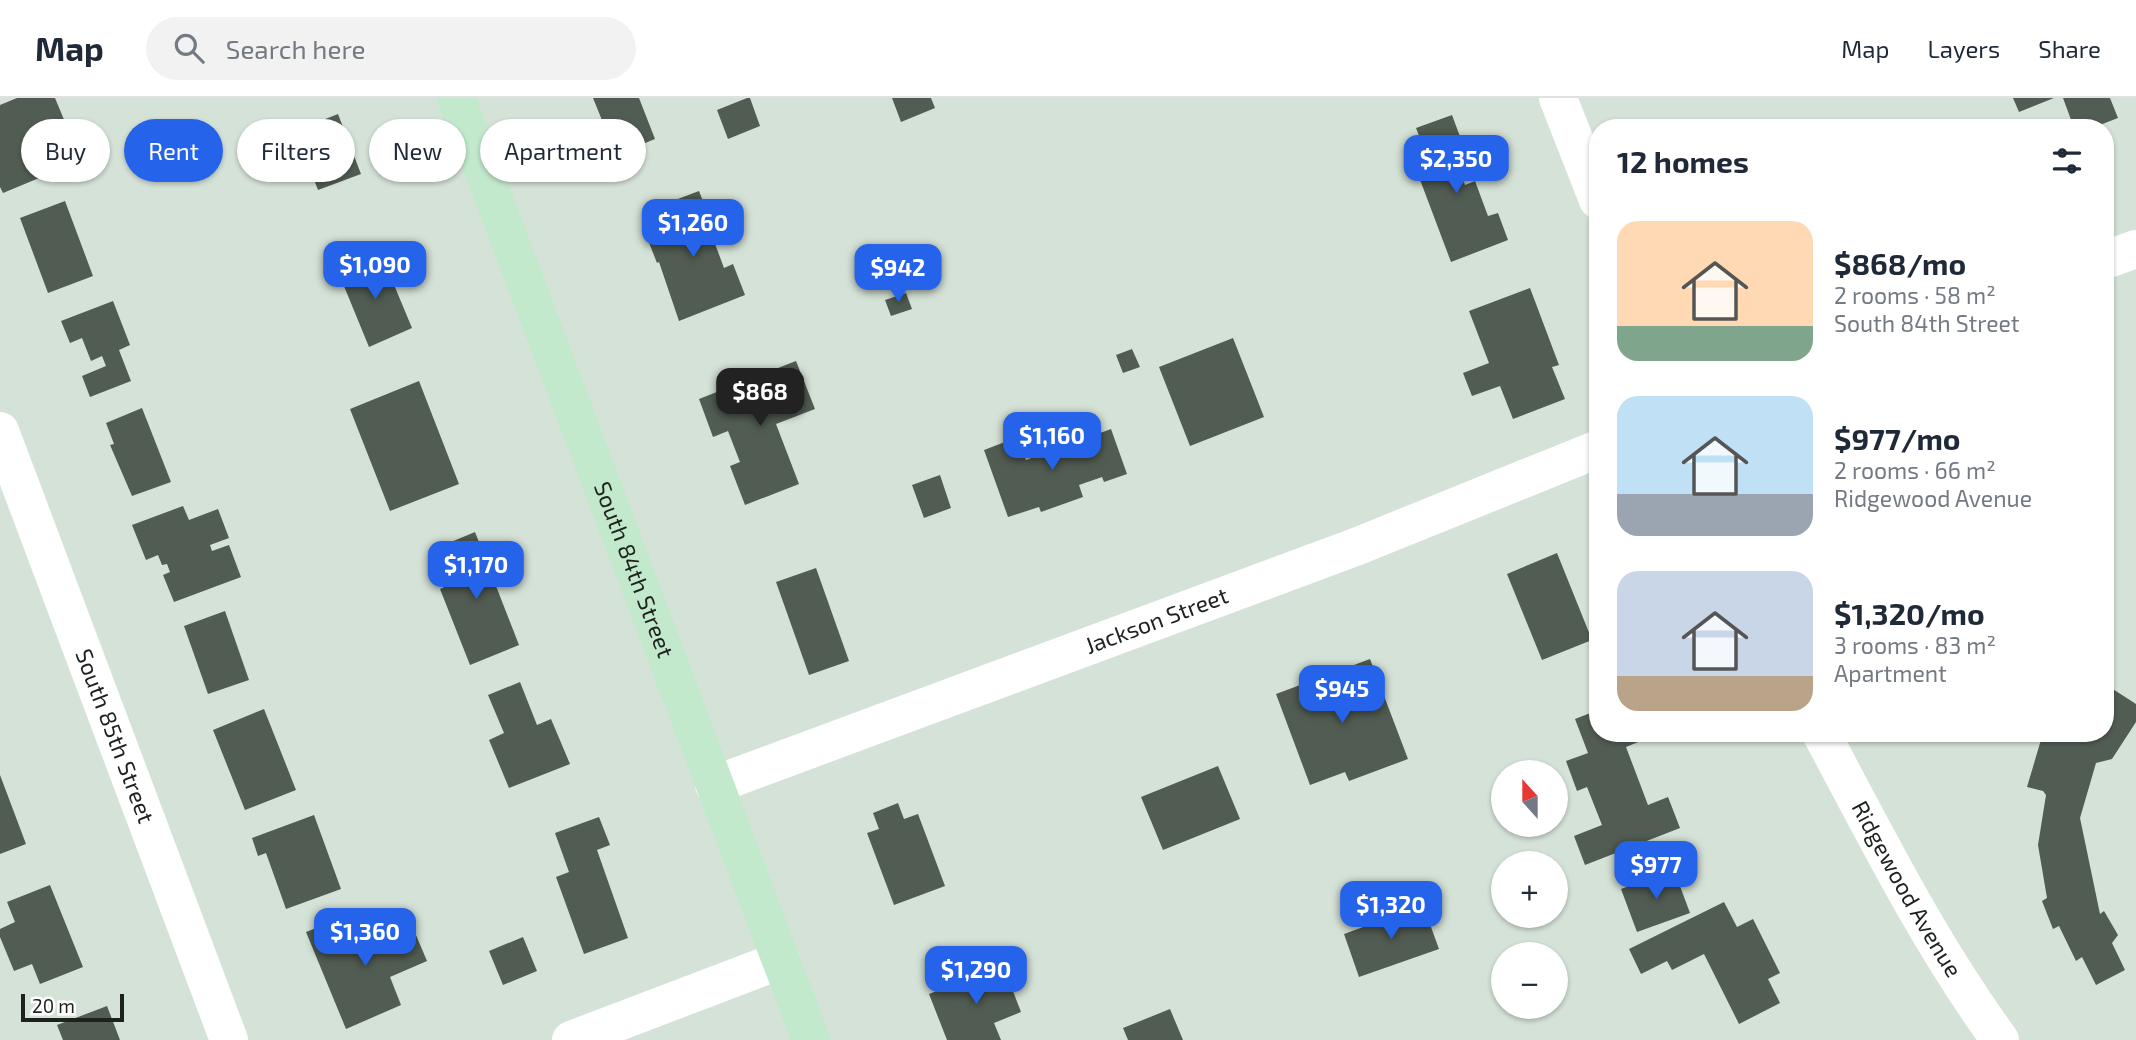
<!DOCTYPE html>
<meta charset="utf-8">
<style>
:root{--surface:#fff;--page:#f2f2f3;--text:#1f2937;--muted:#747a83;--line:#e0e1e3;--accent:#2563eb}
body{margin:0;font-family:"Exo 2",sans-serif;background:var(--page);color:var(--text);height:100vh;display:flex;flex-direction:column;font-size:26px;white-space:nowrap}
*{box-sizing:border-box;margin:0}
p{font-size:23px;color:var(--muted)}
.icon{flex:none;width:38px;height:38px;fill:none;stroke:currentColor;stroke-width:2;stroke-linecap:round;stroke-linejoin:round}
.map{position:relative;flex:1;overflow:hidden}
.panel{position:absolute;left:1589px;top:21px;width:525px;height:623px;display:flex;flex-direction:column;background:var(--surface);border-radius:28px;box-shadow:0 2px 5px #0004}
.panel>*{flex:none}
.top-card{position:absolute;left:21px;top:21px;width:665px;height:63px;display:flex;gap:14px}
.needle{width:46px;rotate:339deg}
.controls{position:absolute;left:1491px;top:662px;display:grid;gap:14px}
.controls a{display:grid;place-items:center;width:77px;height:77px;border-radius:50%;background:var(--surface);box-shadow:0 2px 5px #0004;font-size:35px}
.scale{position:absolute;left:21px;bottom:18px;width:103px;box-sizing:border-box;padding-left:7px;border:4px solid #1d221d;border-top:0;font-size:19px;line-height:24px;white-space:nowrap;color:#1d221d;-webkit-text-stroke:5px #fff;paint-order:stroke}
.price{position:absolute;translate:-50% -60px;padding:0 16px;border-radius:14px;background:var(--accent);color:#fff;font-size:23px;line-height:46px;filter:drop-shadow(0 2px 4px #0008)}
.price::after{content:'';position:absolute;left:50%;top:42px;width:21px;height:16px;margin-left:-10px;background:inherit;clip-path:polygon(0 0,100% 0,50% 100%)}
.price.selected{background:#222;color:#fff}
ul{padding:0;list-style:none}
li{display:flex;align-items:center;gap:21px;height:175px;padding:0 28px}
li span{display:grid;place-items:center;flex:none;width:196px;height:140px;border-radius:21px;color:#555}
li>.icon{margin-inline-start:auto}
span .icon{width:84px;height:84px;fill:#fffc;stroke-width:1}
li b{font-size:30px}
h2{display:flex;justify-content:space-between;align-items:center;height:84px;padding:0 28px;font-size:30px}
.tag{padding:0 24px;border-radius:32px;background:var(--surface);box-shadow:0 2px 5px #0004;font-size:24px;line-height:63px}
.tag.selected{background:var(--accent);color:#fff}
header{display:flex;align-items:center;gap:42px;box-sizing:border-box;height:98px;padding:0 35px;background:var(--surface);border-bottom:2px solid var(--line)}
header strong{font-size:33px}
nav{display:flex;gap:38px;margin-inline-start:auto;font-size:24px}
.search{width:490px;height:63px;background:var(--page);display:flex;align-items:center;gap:18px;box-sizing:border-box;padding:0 24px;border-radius:38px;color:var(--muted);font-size:26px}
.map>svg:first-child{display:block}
.building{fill:#515c52}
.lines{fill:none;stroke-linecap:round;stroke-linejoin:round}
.street{stroke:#fff;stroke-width:38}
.secondary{stroke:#c3e9cd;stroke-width:38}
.labels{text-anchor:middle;stroke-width:7;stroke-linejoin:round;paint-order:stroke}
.street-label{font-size:23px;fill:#1d221d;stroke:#fff}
</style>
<header>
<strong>Map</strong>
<div class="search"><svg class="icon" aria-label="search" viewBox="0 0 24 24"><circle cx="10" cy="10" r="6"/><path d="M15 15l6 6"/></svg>Search here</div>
<nav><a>Map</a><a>Layers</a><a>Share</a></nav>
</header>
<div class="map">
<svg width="2136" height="942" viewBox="0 0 2136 942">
<rect width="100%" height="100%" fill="#d5e2d7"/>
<path class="building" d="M17,0H55L75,48L57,56L63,70L3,95L0,89V7Z
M593,0H639L655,41L616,57Z
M747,0H750L760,28L728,41L717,12Z
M892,0H931L935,10L901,24Z
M2013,0H2054L2019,14Z
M2063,0H2110L2118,20L2092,30H2074Z
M338,16L361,76L318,92L295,33Z
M1452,17L1465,52L1453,56L1465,87L1475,83L1488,118L1498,115L1508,142L1451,164L1419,79L1433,74L1416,30Z
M699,93L706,111L710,110L721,140L714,143L724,170L733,166L745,197L679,223L659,164L657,165L646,137L670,128L662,107Z
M65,103L93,178L48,195L20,120Z
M886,148L893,167L873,175L866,156Z
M382,158L412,230L369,249L339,176Z
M1530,190L1559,267L1552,269L1565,301L1513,321L1500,288L1472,298L1463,275L1489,265L1469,213Z
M906,195L912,211L891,218L885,202Z
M113,203L130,247L119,252L131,283L90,299L82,278L106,268L102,258L91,263L82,240L70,245L61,223Z
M1233,240L1264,319L1190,348L1159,269Z
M1132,251L1140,269L1123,275L1116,257Z
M796,263L815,311L776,326L799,386L745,407L730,368L740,364L728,333L713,339L699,301Z
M419,283L459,386L390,413L350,311Z
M142,310L171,384L132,398L110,347L114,346L106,325Z
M1111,331L1127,376L1104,384L1102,379L1079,387L1083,399L1041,414L1039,409L1008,419L984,352L1018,339L1026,362Z
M940,377L951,410L924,420L912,387Z
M183,408L189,422L218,411L229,440L210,447L212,453L229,447L241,479L174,504L163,477L170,474L167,466L162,467L158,457L146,462L132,427Z
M475,434L519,547L470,567L440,491L453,485L439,449Z
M1557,455L1592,542L1542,562L1507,476Z
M816,470L849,563L809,577L776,484Z
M225,513L249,582L208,596L184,528Z
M1370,561L1408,661L1349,683L1345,674L1310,687L1276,596Z
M520,584L537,627L551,621L570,666L509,690L489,642L504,635L488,597Z
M2105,586L2136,606V624L2112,661L2096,665L2080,720L2100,816L2104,813L2118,837L2112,845L2125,872L2096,887L2082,859L2076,863L2059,828L2053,831L2042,803L2047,800L2038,747L2046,697L2043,693L2027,689L2043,635H2105Z
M264,611L296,692L245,712L213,632Z
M1598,612V635H1647L1648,640L1626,649L1648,707L1668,699L1680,730L1585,767L1574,738L1602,727L1587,689L1577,693L1566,663L1588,655L1575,621Z
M1218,668L1240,721L1163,752L1141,699Z
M0,677L26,746L0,756Z
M898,705L904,721L918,716L945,788L894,807L867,735L879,731L873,715Z
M314,717L341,791L286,811L266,755L258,758L252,740Z
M599,719L610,747L597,752L628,840L584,856L556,779L569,774L555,735Z
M1674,772L1690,815L1637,834L1621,791Z
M50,787L83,869L40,886L32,866L14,873L0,839V831L15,824L7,804Z
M1724,804L1737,829L1753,821L1780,875L1768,881L1780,905L1739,926L1704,856L1672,872L1667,863L1641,876L1629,851Z
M1423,807L1439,851L1359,879L1344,836Z
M339,821L350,847L410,823L427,863L390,879L401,907L346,931L306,834Z
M523,839L537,873L503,887L489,853Z
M1003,867L1021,914L994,925L1001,942H947L929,896Z
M107,908L120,942H63L57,927Z
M1170,911L1183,942H1128L1123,930Z"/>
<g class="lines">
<g class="street">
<path d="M1558,0L1598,102"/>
<path d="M2105,162L2136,151"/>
<path id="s1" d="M0,333L229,942"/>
<path id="s2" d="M1821,635C1877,740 1930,846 2000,942"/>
<path id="s3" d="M714,687L1358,448L1598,351"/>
<path d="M571,942L781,862"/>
</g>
<path class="secondary" id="s4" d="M456,0L811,942"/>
</g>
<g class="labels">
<g class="street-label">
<text dy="8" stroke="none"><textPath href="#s4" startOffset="504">South 84th Street</textPath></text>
<text dy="8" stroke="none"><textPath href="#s3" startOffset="472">Jackson Street</textPath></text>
<text dy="8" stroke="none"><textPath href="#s1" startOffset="326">South 85th Street</textPath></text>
<text dy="8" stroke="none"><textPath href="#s2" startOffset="178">Ridgewood Avenue</textPath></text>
</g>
</g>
</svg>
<div class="controls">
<a><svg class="needle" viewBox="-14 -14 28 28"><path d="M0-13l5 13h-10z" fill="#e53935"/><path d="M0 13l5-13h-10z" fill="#747a83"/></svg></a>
<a>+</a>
<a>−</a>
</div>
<div class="scale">20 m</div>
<b class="price" style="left:1456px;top:97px">$2,350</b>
<b class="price" style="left:693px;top:161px">$1,260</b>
<b class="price" style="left:375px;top:203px">$1,090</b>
<b class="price" style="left:898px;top:206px">$942</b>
<b class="price selected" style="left:760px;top:330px">$868</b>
<b class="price" style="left:1052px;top:374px">$1,160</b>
<b class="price" style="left:476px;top:503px">$1,170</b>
<b class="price" style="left:1342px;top:627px">$945</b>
<b class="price" style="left:1656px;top:803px">$977</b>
<b class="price" style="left:1391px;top:843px">$1,320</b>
<b class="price" style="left:365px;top:870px">$1,360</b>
<b class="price" style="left:976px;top:908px">$1,290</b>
<div class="top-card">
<a class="tag">Buy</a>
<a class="tag selected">Rent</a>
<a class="tag">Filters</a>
<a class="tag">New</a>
<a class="tag">Apartment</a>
</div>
<section class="panel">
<h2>12 homes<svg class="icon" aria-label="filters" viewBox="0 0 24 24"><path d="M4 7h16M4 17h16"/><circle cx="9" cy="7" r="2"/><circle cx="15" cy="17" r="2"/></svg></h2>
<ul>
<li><span style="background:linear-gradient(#ffd9b3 75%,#7fa58c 0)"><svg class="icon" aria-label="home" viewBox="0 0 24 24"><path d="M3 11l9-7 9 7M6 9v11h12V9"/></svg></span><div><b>$868/mo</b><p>2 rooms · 58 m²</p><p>South 84th Street</p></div></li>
<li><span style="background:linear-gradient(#bfe0f5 70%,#9aa5b1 0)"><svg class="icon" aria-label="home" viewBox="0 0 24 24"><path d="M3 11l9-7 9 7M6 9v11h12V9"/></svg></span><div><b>$977/mo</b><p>2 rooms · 66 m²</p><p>Ridgewood Avenue</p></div></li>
<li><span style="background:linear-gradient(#c9d6e8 75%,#b9a48a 0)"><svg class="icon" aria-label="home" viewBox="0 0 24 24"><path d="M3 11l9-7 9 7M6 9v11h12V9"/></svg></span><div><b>$1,320/mo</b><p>3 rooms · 83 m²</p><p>Apartment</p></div></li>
</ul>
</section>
</div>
